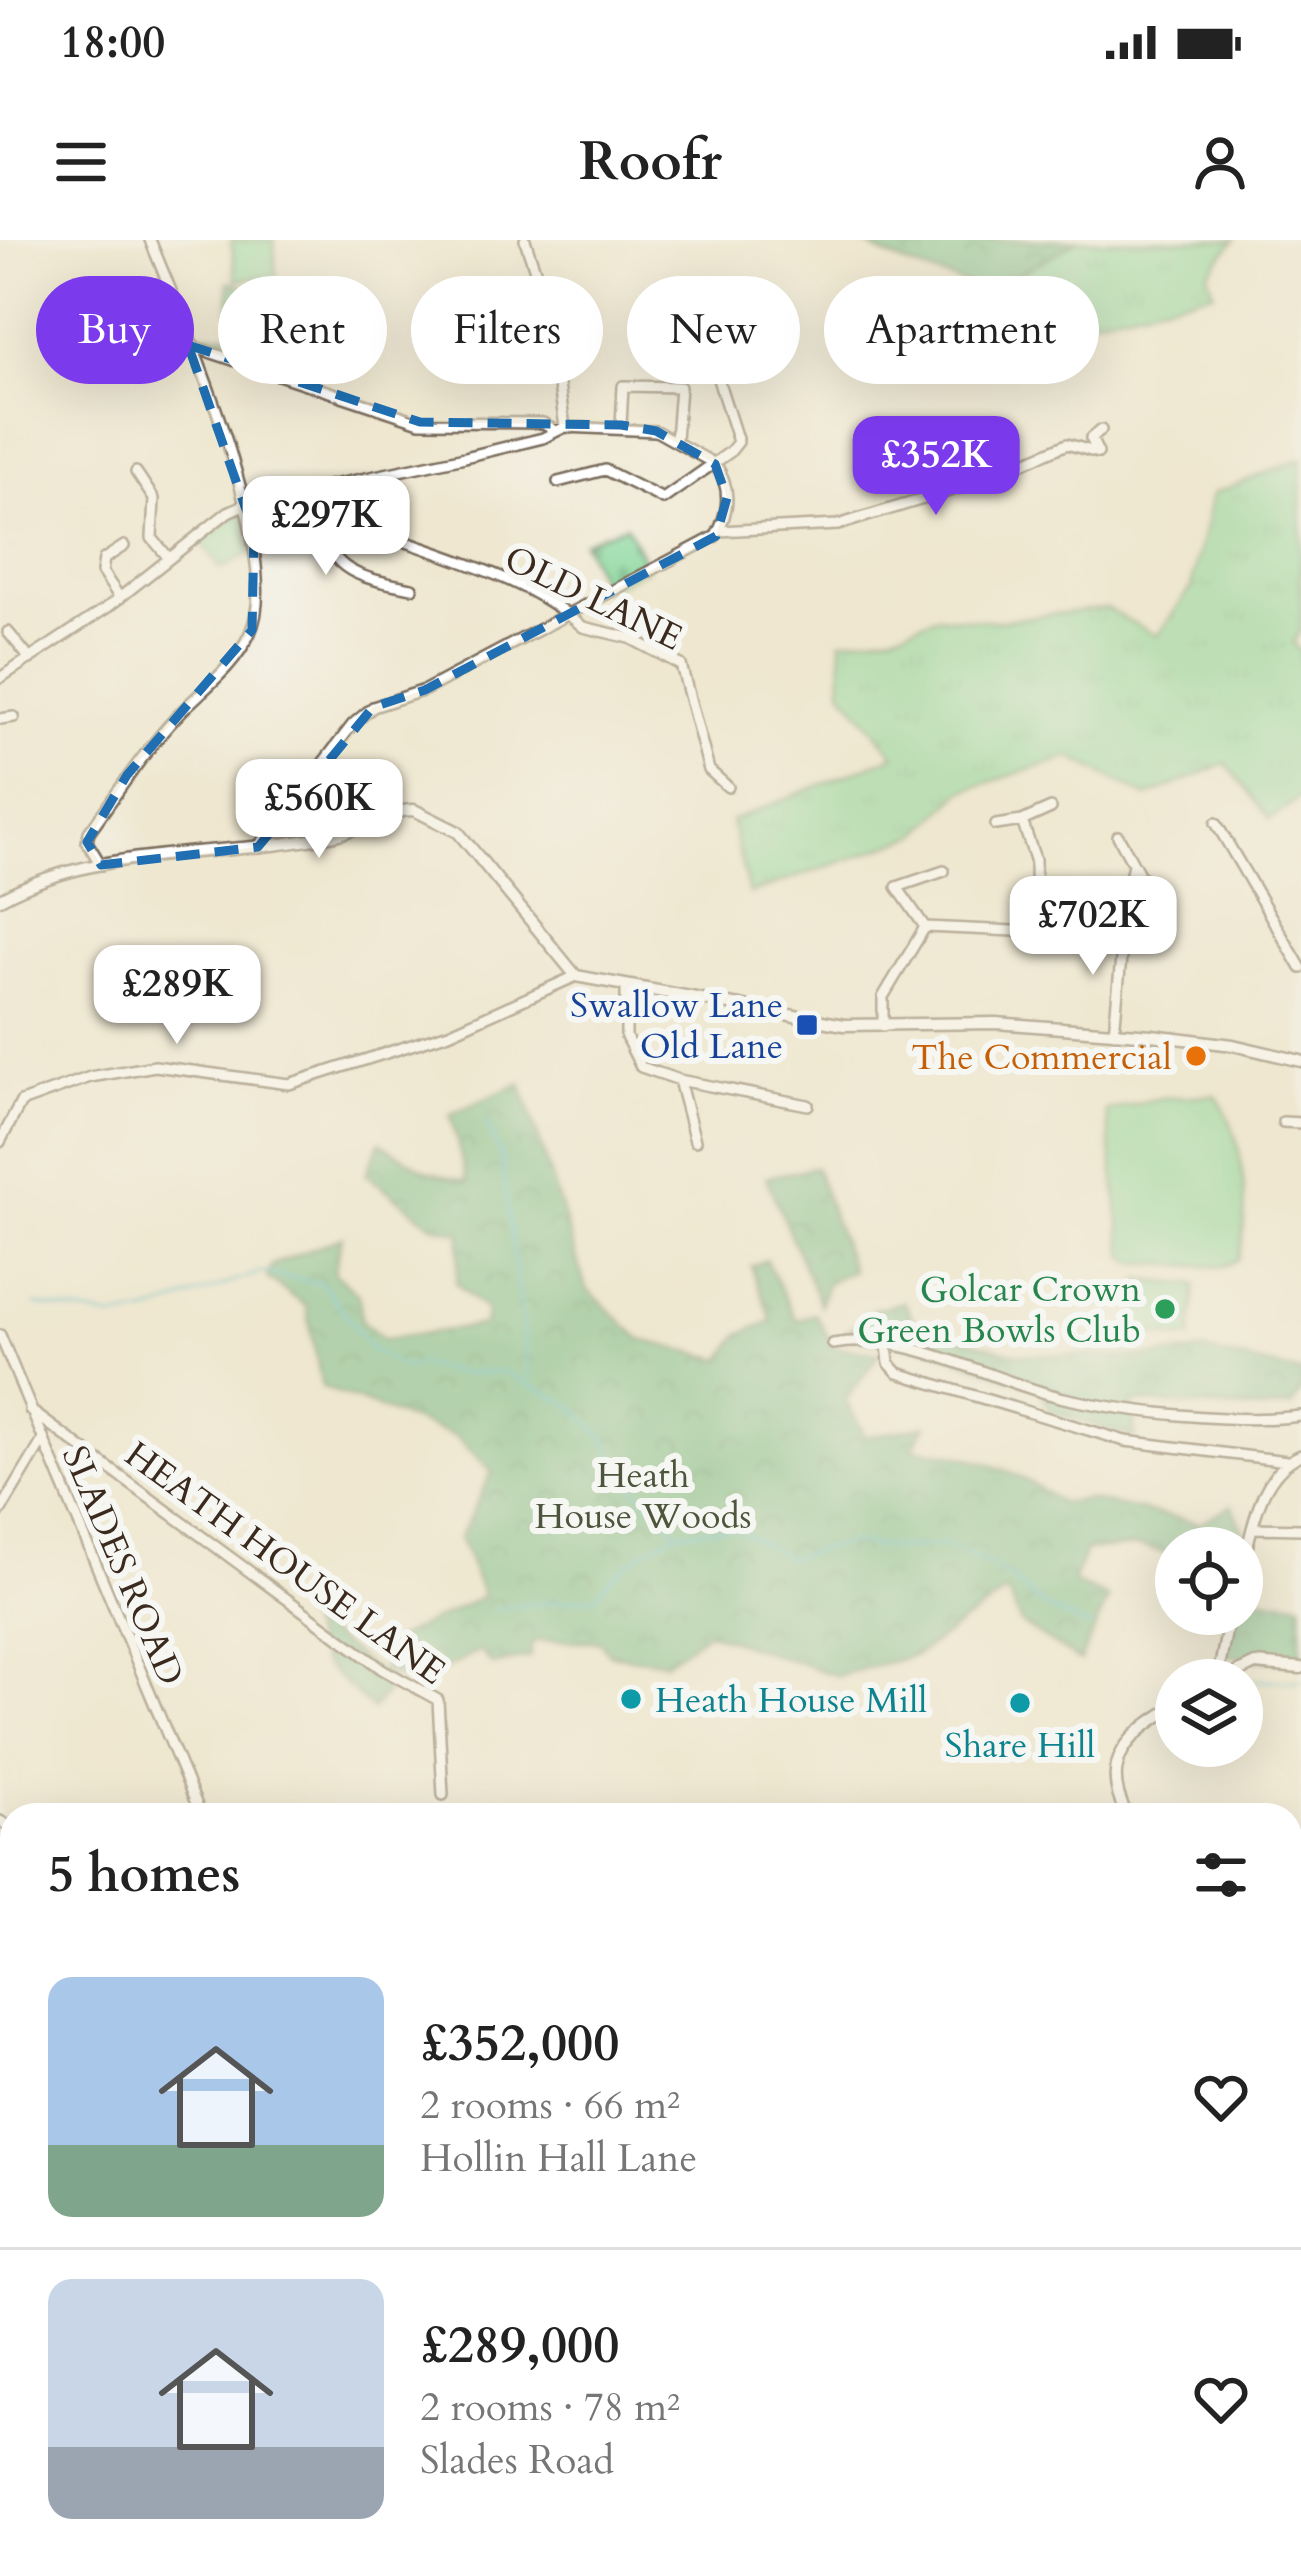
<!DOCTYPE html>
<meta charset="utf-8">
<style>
:root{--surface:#fff;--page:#f6f6f6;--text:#222;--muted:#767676;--line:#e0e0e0;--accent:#7c3aed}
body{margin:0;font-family:Cardo,serif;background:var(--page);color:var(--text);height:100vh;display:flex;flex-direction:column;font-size:45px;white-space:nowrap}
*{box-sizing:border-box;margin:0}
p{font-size:39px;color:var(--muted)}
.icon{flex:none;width:66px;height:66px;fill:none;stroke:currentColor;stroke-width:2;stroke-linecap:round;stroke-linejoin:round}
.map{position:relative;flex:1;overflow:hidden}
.panel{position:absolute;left:0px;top:1563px;width:1302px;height:771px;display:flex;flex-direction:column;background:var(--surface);border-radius:36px 36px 0 0;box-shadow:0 12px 48px #0002}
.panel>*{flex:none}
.hud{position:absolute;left:36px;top:36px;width:1230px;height:108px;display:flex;gap:24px}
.tools{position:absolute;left:1155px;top:1287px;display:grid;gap:24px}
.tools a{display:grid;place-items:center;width:108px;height:108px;border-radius:50%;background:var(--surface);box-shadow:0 12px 48px #0002;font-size:60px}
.price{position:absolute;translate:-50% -102px;padding:0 27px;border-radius:24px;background:#fff;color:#222;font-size:39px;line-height:78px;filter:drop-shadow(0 3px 6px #0008)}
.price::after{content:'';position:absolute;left:50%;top:72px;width:36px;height:27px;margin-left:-18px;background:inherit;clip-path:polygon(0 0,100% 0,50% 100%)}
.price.selected{background:var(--accent);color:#fff}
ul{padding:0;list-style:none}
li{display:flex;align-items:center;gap:36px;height:300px;padding:0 48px}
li+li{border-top:3px solid var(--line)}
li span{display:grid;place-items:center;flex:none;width:336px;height:240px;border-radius:24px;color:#555}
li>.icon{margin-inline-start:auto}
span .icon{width:144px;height:144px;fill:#fffc;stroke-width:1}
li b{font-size:51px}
h2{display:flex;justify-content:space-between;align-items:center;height:144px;padding:0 48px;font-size:51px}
.tag{padding:0 42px;border-radius:54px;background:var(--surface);box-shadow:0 12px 48px #0002;font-size:42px;line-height:108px}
.tag.selected{background:var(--accent);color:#fff}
.status{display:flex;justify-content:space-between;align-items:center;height:84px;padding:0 60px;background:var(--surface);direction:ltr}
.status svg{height:33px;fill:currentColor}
header{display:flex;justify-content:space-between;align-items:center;height:156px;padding:0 48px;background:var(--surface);font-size:54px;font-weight:800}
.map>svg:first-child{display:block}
.grass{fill:url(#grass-tufts);stroke:#5f805b;stroke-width:3}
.forest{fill:url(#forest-crowns);stroke:#52704f;stroke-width:3}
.cemetery{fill:url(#cemetery-stones);stroke:#5f805b;stroke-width:3}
.park{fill:#83d698;stroke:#5f805b;stroke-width:3}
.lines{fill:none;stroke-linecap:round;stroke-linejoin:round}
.stream{stroke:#4bb9c4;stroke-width:3}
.minor-casing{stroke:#7a6c5c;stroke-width:14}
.tertiary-casing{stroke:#7a6c5c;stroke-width:15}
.minor{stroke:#fff;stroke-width:9}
.tertiary{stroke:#fff;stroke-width:10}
.marked{fill:none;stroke:#1f6fb2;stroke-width:9;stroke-dasharray:24 15;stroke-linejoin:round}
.transit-dot{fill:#1a4fb4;stroke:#f6f6f2;stroke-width:4.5}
.food-dot{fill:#e8710a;stroke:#f6f6f2;stroke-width:4.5}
.leisure-dot{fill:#2e9e5b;stroke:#f6f6f2;stroke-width:4.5}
.culture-dot{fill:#0f9aa8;stroke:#f6f6f2;stroke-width:4.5}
.labels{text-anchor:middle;stroke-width:12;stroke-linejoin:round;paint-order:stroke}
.street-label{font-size:36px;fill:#3b2a1e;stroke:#f6f6f2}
.transit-label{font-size:36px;fill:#164399;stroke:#f6f6f2;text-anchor:end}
.food-label{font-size:36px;fill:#c56008;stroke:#f6f6f2;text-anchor:end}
.leisure-label{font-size:36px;fill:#27864d;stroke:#f6f6f2;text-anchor:end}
.park-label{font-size:36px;fill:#4d553c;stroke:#f6f6f2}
.culture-label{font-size:36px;fill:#0d838f;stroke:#f6f6f2;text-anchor:start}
</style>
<div class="status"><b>18:00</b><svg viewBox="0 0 49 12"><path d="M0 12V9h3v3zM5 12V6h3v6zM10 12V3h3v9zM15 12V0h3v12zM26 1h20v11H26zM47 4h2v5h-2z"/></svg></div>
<header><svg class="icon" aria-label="menu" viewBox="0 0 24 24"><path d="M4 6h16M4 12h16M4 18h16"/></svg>Roofr<svg class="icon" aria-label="person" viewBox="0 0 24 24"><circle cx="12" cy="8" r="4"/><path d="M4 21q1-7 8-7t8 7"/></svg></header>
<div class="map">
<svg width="1301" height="2332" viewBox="0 0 1301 2332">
<defs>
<pattern id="grass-tufts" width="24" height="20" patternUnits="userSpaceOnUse" patternTransform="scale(3)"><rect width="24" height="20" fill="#83d698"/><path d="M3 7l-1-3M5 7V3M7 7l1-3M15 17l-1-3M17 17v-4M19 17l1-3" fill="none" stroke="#72b883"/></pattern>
<pattern id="forest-crowns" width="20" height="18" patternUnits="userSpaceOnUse" patternTransform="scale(3)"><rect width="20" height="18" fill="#6ab780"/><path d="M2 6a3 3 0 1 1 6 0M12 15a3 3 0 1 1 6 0" fill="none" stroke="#589568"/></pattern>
<pattern id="cemetery-stones" width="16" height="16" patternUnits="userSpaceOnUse" patternTransform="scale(3)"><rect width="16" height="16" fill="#83d698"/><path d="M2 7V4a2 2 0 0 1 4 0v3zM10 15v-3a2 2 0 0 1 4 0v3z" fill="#72b883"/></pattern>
</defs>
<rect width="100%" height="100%" fill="#f6f6f2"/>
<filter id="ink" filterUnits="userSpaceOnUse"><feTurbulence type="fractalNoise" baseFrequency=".00833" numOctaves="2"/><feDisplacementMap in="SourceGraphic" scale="24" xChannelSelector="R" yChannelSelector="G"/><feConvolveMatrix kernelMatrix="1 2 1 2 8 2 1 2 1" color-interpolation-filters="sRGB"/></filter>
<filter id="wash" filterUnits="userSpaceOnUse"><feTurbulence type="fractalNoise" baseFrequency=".004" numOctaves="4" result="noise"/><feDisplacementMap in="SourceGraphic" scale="48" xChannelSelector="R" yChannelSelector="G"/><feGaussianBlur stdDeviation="2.7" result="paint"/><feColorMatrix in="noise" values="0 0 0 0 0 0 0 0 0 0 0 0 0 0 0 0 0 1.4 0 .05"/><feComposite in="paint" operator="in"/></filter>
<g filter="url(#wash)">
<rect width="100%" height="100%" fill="#efe7d0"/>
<path class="grass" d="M1078,0H1235L1208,33L1214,52L1018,95L993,111C983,93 995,72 987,52Z
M1301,219V389L1293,403L1301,412V556L1270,580L1226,523L1147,557L1070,517L962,551L918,595L749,654L731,581L895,515L842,450L841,400L893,393L938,376L995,381L1106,368L1157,396L1191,348L1212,254Z"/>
<path class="forest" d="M860,0H1078L987,52C944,35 897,27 860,0Z
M279,40L270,125L199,94H230L229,42L257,50Z
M521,843L586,1048L642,1100L723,1119L740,1094L772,1081L751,1026L766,1020L796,1080L815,1074L834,1107L880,1113L845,1161L866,1197L926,1185L913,1208C966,1214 1018,1228 1059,1263L1088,1259L1200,1283L1232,1265L1244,1291L1241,1308H1176V1316L1138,1306L1085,1311L1073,1343L1109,1358L1080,1421L1021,1384L1007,1352L916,1415L837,1436L708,1392L666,1422L609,1414L600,1401H532L530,1417L492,1425L480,1411L430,1437L424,1450L382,1429L397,1398L483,1356L459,1298L492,1232L456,1197L322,1147L306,1066L267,1038L272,1025L342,997L334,1033L359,1055L362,1081L384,1099L484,1085L486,1071L456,1043L461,993L432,985L366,934L380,902L425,930L467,942L450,874Z
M815,927L852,1030L827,1043L820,1065L766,937Z
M904,1062L916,1085L1018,1114L1144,1117L1205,1111L1301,1133V1151L1292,1166L1261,1170L1133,1162L1135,1198L1051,1172L1040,1149L933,1109L841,1097L871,1070Z
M1242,1356L1301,1362V1424L1224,1415L1235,1374H1242Z
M304,1377L394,1443L372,1469L323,1424Z"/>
<path class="cemetery" d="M626,285L648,328L605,351L583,302Z"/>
<path class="park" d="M231,0H274L276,36L236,40Z
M244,270L251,312L221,329L201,301Z
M1215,855C1245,891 1251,976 1238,1019L1223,1027L1133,1023L1124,1014L1106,871L1160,858Z
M1140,1040L1196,1045L1191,1099L1135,1093Z"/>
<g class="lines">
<path class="stream" d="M485,881L501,916L529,1138
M36,1065L113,1078L148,1073L261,1032L323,1044L372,1110L405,1128L419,1124L461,1134L504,1132L572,1166L608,1202L616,1228L678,1292L733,1287L788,1318L848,1303L898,1309L947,1305L1001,1331L1048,1369L1090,1387
M494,1369L596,1357C613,1330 648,1307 677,1293
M1244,1440L1301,1441"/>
</g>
</g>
<g filter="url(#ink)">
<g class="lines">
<defs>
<path id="minor" d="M525,0L548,69L565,187
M188,105L420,182L543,183L556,191
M621,185L623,146L680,147L676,199
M136,232L154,259L152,298L168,317
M558,242L605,230L663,259L730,212L738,202L717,136L718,101L724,92
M337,245L343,273L328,298C332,336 382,342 412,348
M299,254C386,309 508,319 583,387L630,398L681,425L709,530L728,547
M719,291L838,285L979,242L1067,204L1098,213L1091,198L1101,190
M120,358L102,332L104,319L124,306
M8,392L30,419
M0,438L108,367L228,272L248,263L465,217L543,198L565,187L656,191L715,224C732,247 729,272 716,296L425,450L373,467L353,484L258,607
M0,479L14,477
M1216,583L1301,728
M996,585L1022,581
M101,625L87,602L89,592C118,552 144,511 178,475C204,448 234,428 250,393C286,318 183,80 150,0
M1126,657L1133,624
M925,687L1123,696L1149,652L1118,596
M1036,693L1035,619L1022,581L1051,568
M626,748V797L641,827L679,840L808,865
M883,786V757L925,687L897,647L944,631
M1114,793L1123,696
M679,840L695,901
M1283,882L1301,883
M0,902L21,862L90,837L155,826L289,844L449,793L576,736
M0,1095L201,1575
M833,1104C909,1090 991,1142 1064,1158C1126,1172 1238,1184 1301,1176
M887,1105L889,1123L898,1133L1125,1201L1287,1221
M30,1170L382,1429L438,1460L443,1555
M0,1272L43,1200
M1252,1288L1301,1289
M1242,1328C1253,1288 1259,1233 1301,1215
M1217,1440L1230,1374
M0,1581L12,1588
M1290,1823L1301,1832
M1290,2001L1301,1989
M0,2317H12
M435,2322L441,2332"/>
<path id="tertiary" d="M0,659C102,603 225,619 335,595C362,589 388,570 414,570L458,592L576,736L844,785L996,783L1152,795L1233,805L1301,821
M1222,1440L1255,1424L1301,1428
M1127,1575C1097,1521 1131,1491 1176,1466
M1290,1773L1301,1784
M1290,2282L1301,2267
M1236,2332L1248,2322"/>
</defs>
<use href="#minor" class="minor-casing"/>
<use href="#tertiary" class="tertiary-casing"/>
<use href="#minor" class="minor"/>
<use href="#tertiary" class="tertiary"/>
</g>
</g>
<path d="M0 0H1301V2332H0ZM188,105L420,182L621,185L656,191L715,224L727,258L716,296L425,450L373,467L258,607L101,625L87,602L127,535L252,390L254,292Z" fill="#efe7d0" fill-opacity=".55" fill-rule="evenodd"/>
<path class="marked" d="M188,105L420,182L621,185L656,191L715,224L727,258L716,296L425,450L373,467L258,607L101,625L87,602L127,535L252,390L254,292Z"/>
<rect class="transit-dot" x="795" y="773" width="24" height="24" rx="6"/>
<circle class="food-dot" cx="1196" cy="816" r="12"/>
<circle class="leisure-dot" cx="1165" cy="1069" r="12"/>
<g class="culture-dot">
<circle cx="631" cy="1459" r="12"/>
<circle cx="1020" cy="1463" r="12"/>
</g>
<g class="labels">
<g class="street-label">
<text transform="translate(594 357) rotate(26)" y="13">OLD LANE</text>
<text transform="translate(286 1322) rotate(36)" y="13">HEATH HOUSE LANE</text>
<text transform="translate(124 1325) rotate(67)" y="13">SLADES ROAD</text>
</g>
<g class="transit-label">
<text x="783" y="777">Swallow Lane<tspan x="783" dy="41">Old Lane</tspan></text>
</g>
<g class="food-label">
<text x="1172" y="829">The Commercial</text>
</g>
<g class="leisure-label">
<text x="1141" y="1061">Golcar Crown<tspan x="1141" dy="41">Green Bowls Club</tspan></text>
</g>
<g class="park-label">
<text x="643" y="1247">Heath<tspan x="643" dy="41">House Woods</tspan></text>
</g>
<g class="culture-label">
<text x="655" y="1472">Heath House Mill</text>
<text x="1020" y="1517" text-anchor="middle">Share Hill</text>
</g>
</g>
</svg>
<div class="tools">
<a><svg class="icon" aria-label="locate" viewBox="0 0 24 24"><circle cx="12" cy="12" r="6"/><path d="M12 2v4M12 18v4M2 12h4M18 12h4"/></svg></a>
<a><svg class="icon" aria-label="layers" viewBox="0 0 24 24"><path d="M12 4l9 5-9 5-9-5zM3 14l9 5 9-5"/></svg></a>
</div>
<b class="price selected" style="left:936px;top:278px">£352K</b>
<b class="price" style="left:326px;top:338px">£297K</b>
<b class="price" style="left:319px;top:621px">£560K</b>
<b class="price" style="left:1093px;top:738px">£702K</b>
<b class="price" style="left:177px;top:807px">£289K</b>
<div class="hud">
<a class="tag selected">Buy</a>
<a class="tag">Rent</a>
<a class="tag">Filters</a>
<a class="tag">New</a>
<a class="tag">Apartment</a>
</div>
<section class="panel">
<h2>5 homes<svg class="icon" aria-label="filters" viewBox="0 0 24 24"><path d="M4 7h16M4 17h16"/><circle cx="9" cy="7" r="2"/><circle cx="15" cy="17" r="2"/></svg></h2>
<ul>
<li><span style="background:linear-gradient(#a9c7e8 70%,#7fa58c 0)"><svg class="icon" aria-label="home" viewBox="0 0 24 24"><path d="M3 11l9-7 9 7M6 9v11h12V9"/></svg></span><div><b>£352,000</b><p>2 rooms · 66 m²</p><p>Hollin Hall Lane</p></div><svg class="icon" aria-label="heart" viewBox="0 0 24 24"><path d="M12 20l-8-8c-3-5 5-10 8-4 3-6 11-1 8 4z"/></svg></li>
<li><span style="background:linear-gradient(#c9d6e8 70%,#9aa5b1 0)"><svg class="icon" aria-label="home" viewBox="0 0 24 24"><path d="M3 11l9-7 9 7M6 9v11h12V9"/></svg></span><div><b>£289,000</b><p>2 rooms · 78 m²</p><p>Slades Road</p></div><svg class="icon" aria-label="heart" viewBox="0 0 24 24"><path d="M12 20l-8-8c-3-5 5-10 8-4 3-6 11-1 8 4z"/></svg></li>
</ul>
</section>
</div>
